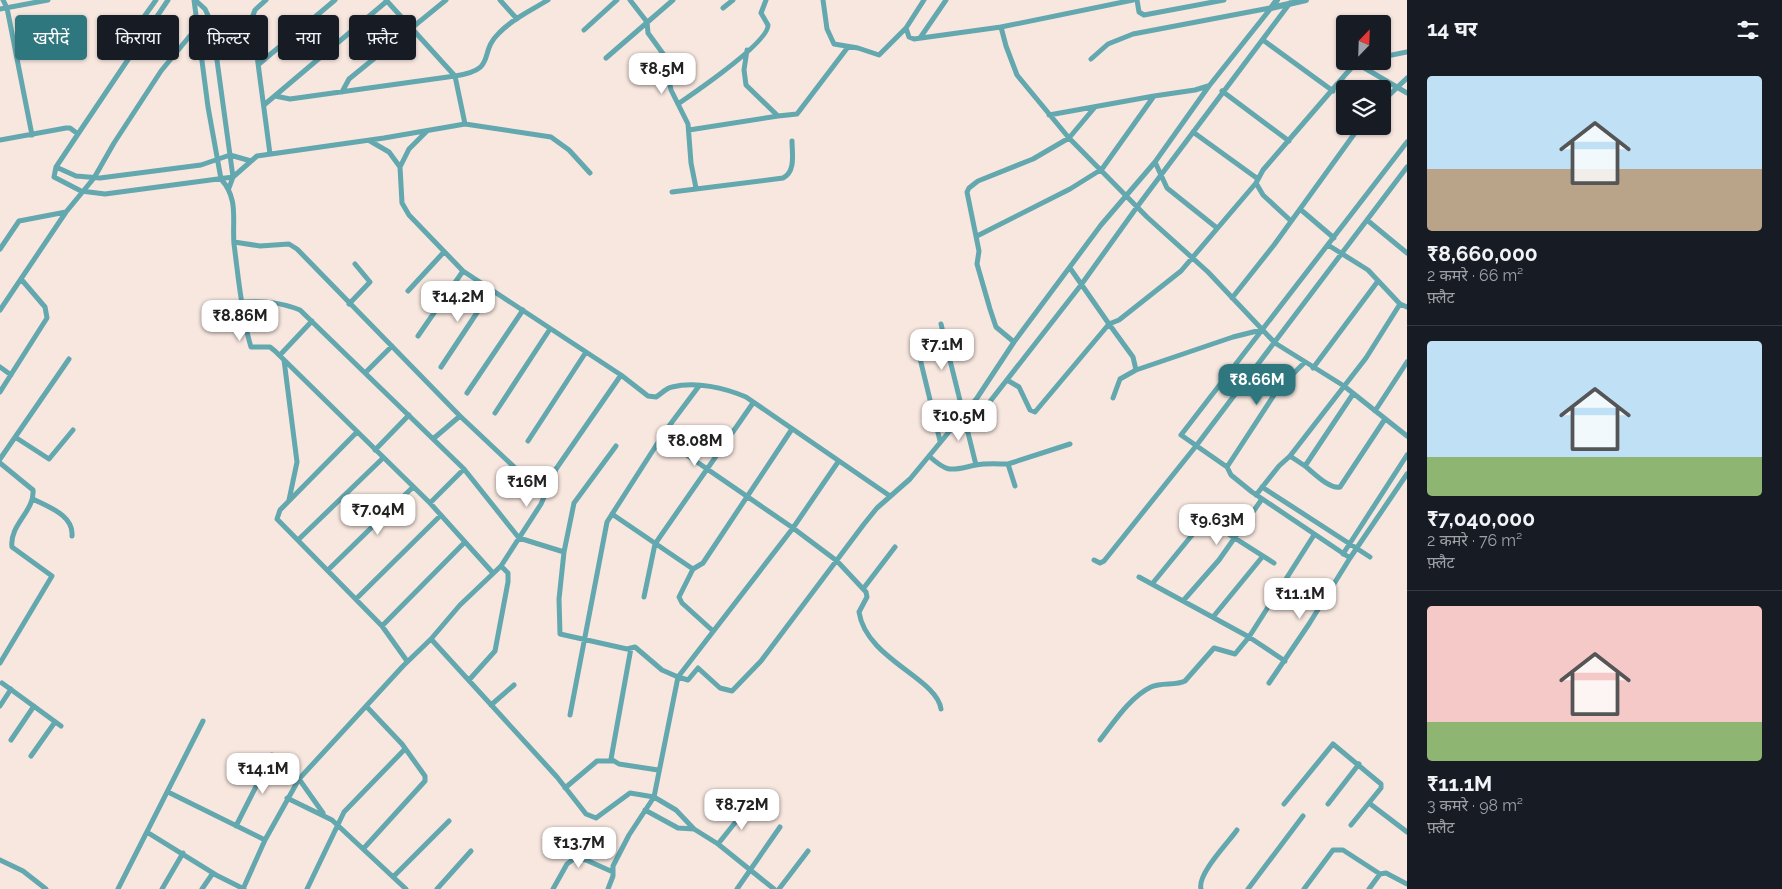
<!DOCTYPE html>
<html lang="hi">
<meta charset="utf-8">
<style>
:root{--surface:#171b24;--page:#242831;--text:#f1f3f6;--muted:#9ea1a6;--line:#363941;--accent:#2f777f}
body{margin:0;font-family:Raleway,"Noto Sans Devanagari",sans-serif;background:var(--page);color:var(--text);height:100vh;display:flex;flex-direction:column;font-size:19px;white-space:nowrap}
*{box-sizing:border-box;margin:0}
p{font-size:16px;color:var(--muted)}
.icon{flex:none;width:28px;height:28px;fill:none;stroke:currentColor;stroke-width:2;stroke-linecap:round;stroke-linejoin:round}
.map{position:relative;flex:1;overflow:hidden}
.drawer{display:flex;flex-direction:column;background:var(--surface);width:375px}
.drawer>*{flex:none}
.hud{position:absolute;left:15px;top:15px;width:475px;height:45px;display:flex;gap:10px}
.needle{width:32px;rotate:23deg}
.controls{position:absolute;left:1336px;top:15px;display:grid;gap:10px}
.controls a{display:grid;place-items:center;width:55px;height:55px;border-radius:5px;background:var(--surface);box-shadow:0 1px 4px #0004;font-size:25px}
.price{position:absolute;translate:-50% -42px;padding:0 11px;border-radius:10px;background:#fff;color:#222;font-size:16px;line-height:32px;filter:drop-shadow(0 1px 2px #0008)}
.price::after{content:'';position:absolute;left:50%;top:30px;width:15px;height:11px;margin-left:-8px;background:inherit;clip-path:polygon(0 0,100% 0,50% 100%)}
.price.selected{background:var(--accent);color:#fff}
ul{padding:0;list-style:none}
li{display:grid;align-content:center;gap:10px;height:265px;padding:0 20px}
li+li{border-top:1px solid var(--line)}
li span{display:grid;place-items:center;height:155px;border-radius:5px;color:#555}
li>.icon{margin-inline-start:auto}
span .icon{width:90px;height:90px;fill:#fffc;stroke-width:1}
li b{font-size:21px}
h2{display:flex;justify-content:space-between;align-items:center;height:60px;padding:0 20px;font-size:21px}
.chip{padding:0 18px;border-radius:5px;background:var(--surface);box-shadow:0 1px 4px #0004;font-size:18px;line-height:45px}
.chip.selected{background:var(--accent);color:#fff}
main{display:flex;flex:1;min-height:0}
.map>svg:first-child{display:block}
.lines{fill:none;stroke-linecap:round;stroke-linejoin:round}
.minor{stroke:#63a7af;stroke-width:5}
.tertiary{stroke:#63a7af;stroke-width:6}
</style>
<main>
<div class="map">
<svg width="1407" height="889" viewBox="0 0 1407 889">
<rect width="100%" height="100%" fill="#f7e7df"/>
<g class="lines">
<path class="minor" d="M3,0L7,8L32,135
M156,0L141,21V42L171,58
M194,0L208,107L221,179C239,199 232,220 234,244C238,274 242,319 251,347H270L275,351L430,503L493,573
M195,0L205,9L212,24L233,177L229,188
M266,0L255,10L252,18L270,154
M386,0L455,76
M500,0L517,19
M548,0C532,10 512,19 499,33C477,54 499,69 455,76L465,124L551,137L569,150L590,173
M630,0L647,22L648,33L664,55L671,90L688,124L691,163L696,188
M823,0L827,29L834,44L858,48L879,55L906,28
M924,0L906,28L909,37L914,39L1001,27L1006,46L1017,75L1069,138L1147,217L1208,272L1275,343L1344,386L1407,436
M1137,0L1139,12L1144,15L1224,0
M723,8L733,0
M0,9L48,0
M1001,27L1133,0
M584,30L617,0
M920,38L946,0
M1263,40L1333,91
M747,50L744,70L746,85L778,116L797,114L848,47
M1382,57L1407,52
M606,58L673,0
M1091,59L1108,44L1133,34L1270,8
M1356,63L1407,93
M259,64L335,0
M1222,91L1289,141
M342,92L349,79L446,0
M275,96L290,99L455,76
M1382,102L1407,78
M678,104C694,93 769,42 768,25L761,13L766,0
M264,105L387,1
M1049,115L1154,96
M689,130L778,116
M427,131L409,149L400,167L402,203L409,215L463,271L621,375L648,396L656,397C661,394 666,388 672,387C696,381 725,388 746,397L890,496
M1193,132L1258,179
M78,134L168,0
M0,140L66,128H70L78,134L56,167L54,177L81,191L105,194L233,177L257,156L264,155L384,138L465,124
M370,141L389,152L400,167
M1155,162L1167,188L1217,228
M56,167L76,176L100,178L201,165L230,155L251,161
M1256,183L1263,195L1291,221
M672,192L783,178C796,171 792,154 792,141
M1300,209L1334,238
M1367,220L1407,253
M977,236L1070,189L1102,169L1154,96L1195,90L1208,86
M234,242L260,246L289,244L297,249L460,416L545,496
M1328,245L1368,270L1400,304L1407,307
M0,249L19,221L66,212
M408,291L443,253
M1232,298L1274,245L1360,126
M243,302C264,301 280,302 300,310L464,469L519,538L564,552L559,599L560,634L627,649L635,647L662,670L678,677L793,528L837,561L866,592L867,597L859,612C866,659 937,678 941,709
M349,304L370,282L355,264
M0,310L66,212L94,178L114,143L161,71L198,26
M941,324L976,465
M1261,330L1233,337L1136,370L1133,357L1109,324L1119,320L1181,271L1256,183L1263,170L1345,75L1356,63L1365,61
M418,336L463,271
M916,342L940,441
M1014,342L996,327L990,309L977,264L979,251L967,192L969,188L978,181L1033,159L1069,138L1095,107
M280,355L312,321
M284,360L297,462L289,500
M0,367L11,375
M441,367L492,290
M1313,368L1378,281
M365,373L392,346
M1007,380L1019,387L1030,410L1035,412L1109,324L1070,268
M0,392L47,318L45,307L21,279
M467,393L523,310
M1353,394L1305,466C1314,473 1329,489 1340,487L1385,419
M1113,398L1120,379L1136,370
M1375,411L1407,362
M495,413L550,329
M967,431L1081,285L1137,207L1290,3
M357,432L280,510L277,519L382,626L407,661
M15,437L49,459L73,430
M662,438L793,528L838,462
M433,439L460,416
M528,441L586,352
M375,450L409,415
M929,456C949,474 951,470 976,465C986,463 998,464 1008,464L1015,486
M1290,456L1305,466
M0,459L69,359
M0,463L33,490C35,511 9,525 12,547L52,576L0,663
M1008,464L1070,444
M1227,467L1278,389L1305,362
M1262,487L1370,557
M1256,495L1279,466L1290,456L1366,358L1400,304
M33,499C48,507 74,515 72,536
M430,503L464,469
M612,514L687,565L693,569L703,563L792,429
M1197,514L1274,563
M298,540L383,458
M564,552L574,503L616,446
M1343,554L1407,455
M1350,558L1407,474
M1094,560L1100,563L1104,561L1196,446L1407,167
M693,569L679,597L682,603L713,631
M328,570L413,487
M1139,577L1249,637L1285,661
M1152,584L1206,518
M863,589L895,547
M644,597L655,544L753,403
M356,599L441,515
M1183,601L1219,560L1262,499
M1213,617L1263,556
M382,626L465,542
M431,639L460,605L501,566L541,504L556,469L621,375
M631,648L611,759L619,764L658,770
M469,680L495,651L508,582V573L501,566
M2,683L61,726
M1269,683L1309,624L1350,558L1252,492L1231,475L1227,467L1181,435L1407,142
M491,705L514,685
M0,706L11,689
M570,715L607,522L666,430L699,386
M11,740L34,706
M1100,740C1114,722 1130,697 1151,687C1162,682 1175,686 1185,681L1214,648L1235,654L1249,637L1314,535
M31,756L55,722
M299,779L323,813
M565,788L597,761H613
M168,792L265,840
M287,798L332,820L406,889
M1369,803L1407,832
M1284,804L1333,744L1381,784V788L1351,825
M1328,804L1359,764
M645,810L678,828L694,829
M236,826L272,755
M147,832L218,876L244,889
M718,844L750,804
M364,848L425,781V776L402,744L366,706
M0,860L23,871L46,889
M393,877L449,821
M118,889L203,721
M162,889L183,853
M202,889L213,873
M243,889L265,840L299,779L403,666L431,639L557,777L586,814L596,818L630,793L654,797L676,810L694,829L718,844L774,889
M307,889L344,812L405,749
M437,889L471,851
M553,889L567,864L575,858L586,860L613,872
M608,889L613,876V866L629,835L654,797L678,677L688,680L698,668L720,688L732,691L761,661L864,524L877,508L910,479L977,398L1014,342L1101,225L1155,162L1209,86L1271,8
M737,889L780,827
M779,889L808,851
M1201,889C1197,874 1228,843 1237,830
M1248,889L1303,816
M1304,889L1333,850H1343L1380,874L1386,873L1407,884
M1369,889L1380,874"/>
<path class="tertiary" d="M1271,8L1306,0
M1271,8L1277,0"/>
</g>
</svg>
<div class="controls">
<a><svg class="needle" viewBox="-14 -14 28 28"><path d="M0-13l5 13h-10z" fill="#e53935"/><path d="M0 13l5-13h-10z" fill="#9ea1a6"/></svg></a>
<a><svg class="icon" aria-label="layers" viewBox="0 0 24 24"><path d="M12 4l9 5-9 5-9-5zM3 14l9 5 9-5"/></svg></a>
</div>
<b class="price" style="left:662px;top:95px">₹8.5M</b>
<b class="price" style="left:458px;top:323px">₹14.2M</b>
<b class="price" style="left:240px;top:342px">₹8.86M</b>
<b class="price" style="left:942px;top:371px">₹7.1M</b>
<b class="price selected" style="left:1257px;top:406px">₹8.66M</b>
<b class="price" style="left:959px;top:442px">₹10.5M</b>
<b class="price" style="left:695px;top:467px">₹8.08M</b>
<b class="price" style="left:527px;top:508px">₹16M</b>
<b class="price" style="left:378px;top:536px">₹7.04M</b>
<b class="price" style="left:1217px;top:546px">₹9.63M</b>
<b class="price" style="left:1300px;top:620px">₹11.1M</b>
<b class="price" style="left:263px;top:795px">₹14.1M</b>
<b class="price" style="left:742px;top:831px">₹8.72M</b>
<b class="price" style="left:579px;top:869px">₹13.7M</b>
<div class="hud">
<a class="chip selected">खरीदें</a>
<a class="chip">किराया</a>
<a class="chip">फ़िल्टर</a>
<a class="chip">नया</a>
<a class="chip">फ़्लैट</a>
</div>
</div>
<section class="drawer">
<h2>14 घर<svg class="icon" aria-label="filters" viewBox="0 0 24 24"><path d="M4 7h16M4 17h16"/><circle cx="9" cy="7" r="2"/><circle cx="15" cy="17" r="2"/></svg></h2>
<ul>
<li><span style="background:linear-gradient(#bfe0f5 60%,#b9a48a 0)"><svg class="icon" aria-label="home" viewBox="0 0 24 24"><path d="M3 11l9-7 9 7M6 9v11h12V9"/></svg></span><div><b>₹8,660,000</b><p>2 कमरे · 66 m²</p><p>फ़्लैट</p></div></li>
<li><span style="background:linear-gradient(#bfe0f5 75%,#8fb573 0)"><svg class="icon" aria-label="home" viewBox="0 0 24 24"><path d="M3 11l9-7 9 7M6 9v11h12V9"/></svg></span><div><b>₹7,040,000</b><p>2 कमरे · 76 m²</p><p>फ़्लैट</p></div></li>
<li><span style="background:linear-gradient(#f6c9c9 75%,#8fb573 0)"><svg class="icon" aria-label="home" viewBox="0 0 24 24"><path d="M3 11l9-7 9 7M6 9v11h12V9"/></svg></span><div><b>₹11.1M</b><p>3 कमरे · 98 m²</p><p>फ़्लैट</p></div></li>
</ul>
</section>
</main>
